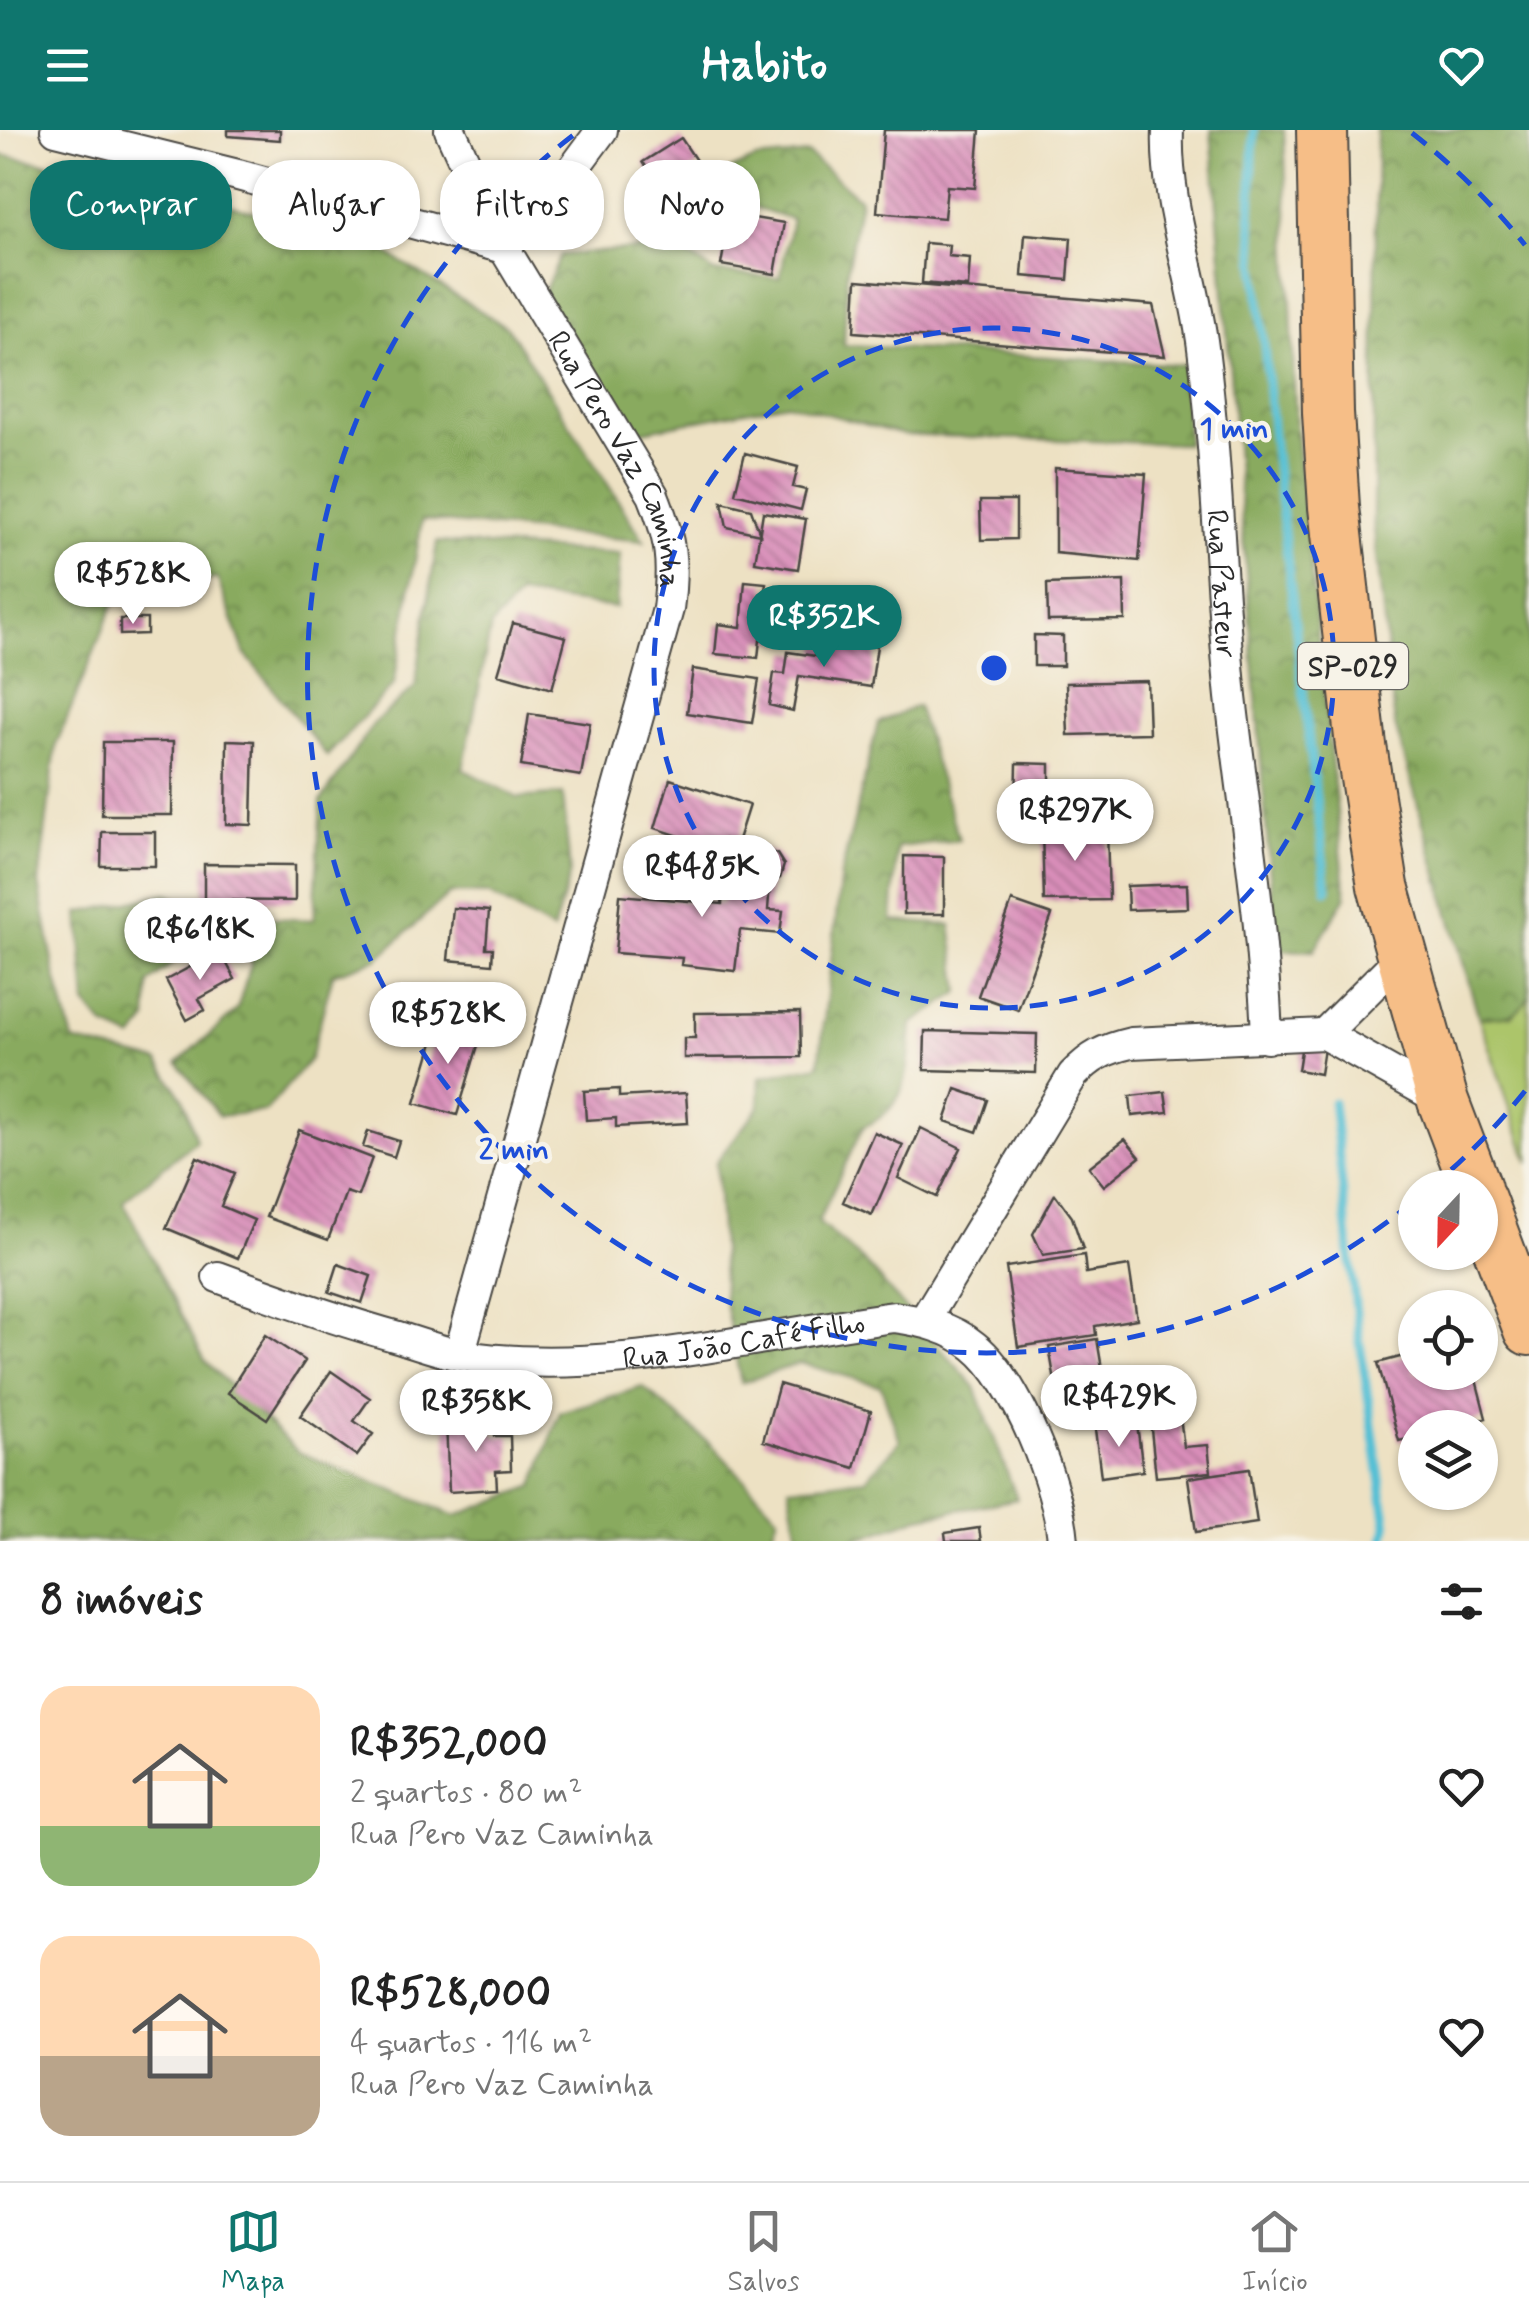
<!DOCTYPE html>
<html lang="pt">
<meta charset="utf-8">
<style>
:root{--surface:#fff;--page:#f6f6f6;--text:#222;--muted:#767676;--line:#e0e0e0;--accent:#0f766e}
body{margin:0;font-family:Mynerve,sans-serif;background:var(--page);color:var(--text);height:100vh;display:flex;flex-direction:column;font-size:38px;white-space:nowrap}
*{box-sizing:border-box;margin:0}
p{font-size:32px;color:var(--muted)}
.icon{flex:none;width:55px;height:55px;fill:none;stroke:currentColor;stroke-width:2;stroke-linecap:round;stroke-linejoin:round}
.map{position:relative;height:1411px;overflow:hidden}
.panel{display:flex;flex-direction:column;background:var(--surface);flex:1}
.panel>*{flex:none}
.banner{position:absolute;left:30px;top:30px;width:1000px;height:90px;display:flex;gap:20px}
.needle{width:65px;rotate:202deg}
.tools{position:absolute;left:1398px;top:1040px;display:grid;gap:20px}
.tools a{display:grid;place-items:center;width:100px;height:100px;border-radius:50%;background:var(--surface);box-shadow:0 2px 8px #0004;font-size:50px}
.price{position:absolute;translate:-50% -85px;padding:0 22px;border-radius:35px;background:#fff;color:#222;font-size:32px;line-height:65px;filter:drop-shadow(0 2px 5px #0008)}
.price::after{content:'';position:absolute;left:50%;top:60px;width:30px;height:22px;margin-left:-15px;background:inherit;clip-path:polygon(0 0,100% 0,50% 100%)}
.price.current{background:var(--accent);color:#fff}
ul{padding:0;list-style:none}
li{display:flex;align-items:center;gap:30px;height:250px;padding:0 40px}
li span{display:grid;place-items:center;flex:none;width:280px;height:200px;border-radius:30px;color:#555}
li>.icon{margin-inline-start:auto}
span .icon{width:120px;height:120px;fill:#fffc;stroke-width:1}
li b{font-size:42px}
h2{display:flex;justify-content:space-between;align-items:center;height:120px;padding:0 40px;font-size:42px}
.tag{padding:0 35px;border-radius:40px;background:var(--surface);box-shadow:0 2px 8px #0004;font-size:35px;line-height:90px}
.tag.current{background:var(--accent);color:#fff}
header{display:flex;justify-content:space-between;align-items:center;height:130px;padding:0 40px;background:var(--accent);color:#fff;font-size:45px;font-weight:700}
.menu{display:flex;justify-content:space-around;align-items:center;height:140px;border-top:2px solid var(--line);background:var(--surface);font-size:28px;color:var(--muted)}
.menu a{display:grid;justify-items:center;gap:5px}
.menu .current{color:var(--accent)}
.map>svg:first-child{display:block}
.grass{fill:#acc56b;stroke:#6c784b;stroke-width:2.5}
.forest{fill:url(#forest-crowns);stroke:#5a6a45;stroke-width:2.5}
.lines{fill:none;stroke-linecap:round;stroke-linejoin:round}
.stream{stroke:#57c0d4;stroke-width:9}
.building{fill:url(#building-back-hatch)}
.minor-casing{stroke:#484642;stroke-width:34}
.trunk-casing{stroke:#484642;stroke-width:54}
.minor{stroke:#fff;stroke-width:30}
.trunk{stroke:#f6be87;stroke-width:50}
.ring{fill:none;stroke:#1d4ed8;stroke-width:5;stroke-dasharray:18 12}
.labels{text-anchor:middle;stroke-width:9;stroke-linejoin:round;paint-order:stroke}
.shield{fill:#f7f3e8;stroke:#686764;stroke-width:2.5}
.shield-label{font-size:28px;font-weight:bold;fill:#2b2b2b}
.street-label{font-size:30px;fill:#2b2b2b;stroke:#f7f3e8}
.centre{fill:#1d4ed8;stroke:#f7f3e8;stroke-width:5}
.ring-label{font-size:30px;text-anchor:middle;font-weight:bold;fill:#1d4ed8;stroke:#f7f3e8;stroke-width:9;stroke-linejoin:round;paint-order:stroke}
</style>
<header><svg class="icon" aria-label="menu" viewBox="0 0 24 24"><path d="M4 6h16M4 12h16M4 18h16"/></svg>Habito<svg class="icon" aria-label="heart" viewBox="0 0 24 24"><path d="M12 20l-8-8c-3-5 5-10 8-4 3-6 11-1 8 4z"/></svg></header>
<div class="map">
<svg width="1529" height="1411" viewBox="0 0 1529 1411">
<defs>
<pattern id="forest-crowns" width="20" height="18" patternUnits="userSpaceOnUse" patternTransform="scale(2.5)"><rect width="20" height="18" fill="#89aa5f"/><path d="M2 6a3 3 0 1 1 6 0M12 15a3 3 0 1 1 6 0" fill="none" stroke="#708b4f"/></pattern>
<pattern id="building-back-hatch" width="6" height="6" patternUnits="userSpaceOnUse" patternTransform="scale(2.5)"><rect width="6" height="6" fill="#d98eb9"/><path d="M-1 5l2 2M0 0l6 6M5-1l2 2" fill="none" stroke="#b07497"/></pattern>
</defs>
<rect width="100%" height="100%" fill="#f7f3e8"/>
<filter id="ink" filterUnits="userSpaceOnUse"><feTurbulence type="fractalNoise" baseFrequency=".01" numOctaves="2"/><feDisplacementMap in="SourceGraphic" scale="20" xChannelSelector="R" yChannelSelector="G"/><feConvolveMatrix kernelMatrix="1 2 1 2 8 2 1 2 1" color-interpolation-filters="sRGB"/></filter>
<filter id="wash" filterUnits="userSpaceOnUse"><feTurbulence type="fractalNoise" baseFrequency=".0048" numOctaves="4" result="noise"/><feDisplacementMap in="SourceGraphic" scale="40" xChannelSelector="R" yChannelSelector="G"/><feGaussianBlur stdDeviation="2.25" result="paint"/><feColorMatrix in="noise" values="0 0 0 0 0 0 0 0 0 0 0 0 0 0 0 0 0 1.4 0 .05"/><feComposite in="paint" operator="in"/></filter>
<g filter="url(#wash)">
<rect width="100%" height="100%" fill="#ede1c3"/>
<path class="grass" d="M1529,866V1033L1479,888L1513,885Z"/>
<path class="forest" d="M1211,0H1284L1296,301L1346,766L1314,821L1276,820Z
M1377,0H1529V866C1516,889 1505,886 1479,888L1395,595L1373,389Z
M808,24L860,69L847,141L844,215L1184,235L1187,314L904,305L787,273L627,304L543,164L561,125L673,116L715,142L780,148L792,89L691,57L756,29Z
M0,25L132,49L369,112L508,198L644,411L422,390L394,554L327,626L245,524L217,448L114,473L56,615L39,753L55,843L73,911L158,931L183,968L196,1010L123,1071L205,1231L298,1322L456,1386L534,1356L560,1282L643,1257L714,1317L778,1386L769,1411H0Z
M437,412L620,424L616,478L519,465L491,496L463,639L518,668L563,664L570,743L553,801L488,764L450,763L377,829L333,844L310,929L266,981L219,986L178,933L237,880L252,831L228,811L201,809L149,853L147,891L133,909L104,896L86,874L79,783L168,763L200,785L314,790L321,671L374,593L415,557Z
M917,576L959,710L897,717L892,791L951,795L960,862L912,894C908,939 910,977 863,997L818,1092L864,1132L975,1257L1017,1369L920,1387L852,1411H799L789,1357L866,1349L900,1311L881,1256L800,1233L741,1253L724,1169L716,1032L759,977L760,947L819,935L841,745L878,593Z"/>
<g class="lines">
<path class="stream" d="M1254,0L1251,85L1275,326L1327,760
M1333,972L1358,1199L1387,1396L1384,1411"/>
</g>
<g id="blocks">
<path class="building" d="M228,0H280V10L228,6Z
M884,0H980L975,58L947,56L944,88L877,82Z
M681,8L699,35L661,60L643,32Z
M730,84L784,93L775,144L721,135Z
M1025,104L1071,108L1068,150L1022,146Z
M925,113L949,115L948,126L970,128L968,157L922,153Z
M857,150L1153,175L1165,226L854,202Z
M745,323L798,337L793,357L806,360L801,380L735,363Z
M1055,338L1146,344L1139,431L1055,423Z
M980,371H1016V409L981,410Z
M722,372L751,379L760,404L727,397Z
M763,382L806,389L798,439L755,432Z
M745,451L766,453L765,460L777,461L775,480L792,481L790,512L760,510L758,528L715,524L718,494L741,497Z
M1124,451L1125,490L1048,491L1047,454Z
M120,489H147V504L120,505Z
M513,493L566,507L552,559L498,544Z
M1034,505L1063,506V536H1034Z
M844,511L877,516L871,557L799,546L793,581L769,575L774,543L785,544L788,522L816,526L818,515L840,518Z
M693,539L759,549L752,593L687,583Z
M1147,551L1149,603L1068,605L1066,553Z
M529,584L590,593L581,646L521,636Z
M227,610L254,611L252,695L226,694Z
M103,612H173L172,685H102Z
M1017,633L1050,634V677L1016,676Z
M670,649L749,675L737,713L725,709L721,720L655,698Z
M1107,698L1109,770L1044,771L1042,699Z
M102,702H155V736H101Z
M762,719L777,724L784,735L780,748L770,753L768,780L783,781L780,804L740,800L735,841L681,835L682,828L615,823L620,765L722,774L724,750L753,753L745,741L750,725Z
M904,726L944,727V784H904Z
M204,734L295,735V771L204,770Z
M1187,754L1188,778L1128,780L1127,756Z
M1012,771L1052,785L1018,880L978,866Z
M453,778L489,781L486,818H493L492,834L448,830Z
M220,821L235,849L199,869L205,880L187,890L166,850Z
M800,882L801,927L684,928V908H695V883Z
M440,889L482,902L457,985L415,973Z
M925,901L1037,904L1036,943L924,940Z
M1302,914L1324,918L1320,944L1298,940Z
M619,959V967L686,963L688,993L616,997V988L586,990L584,961Z
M956,959L988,970L977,1002L945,991Z
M1165,962L1168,982L1132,986L1130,966Z
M921,998L961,1018L937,1067L898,1048Z
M299,1000L372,1028L358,1066L346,1062L328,1110L266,1087Z
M368,1001L399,1011L394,1027L363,1017Z
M874,1002L903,1015L872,1085L843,1072Z
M1125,1009L1140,1027L1104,1056L1089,1037Z
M197,1027L235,1043L221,1076L254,1090L238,1128L166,1098Z
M1055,1064L1072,1087L1083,1119L1043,1125L1033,1104Z
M1084,1125L1086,1143L1129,1136L1137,1189L1095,1196L1096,1205L1018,1217L1006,1137Z
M338,1134L371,1146L362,1173L329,1162Z
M265,1205L305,1231L267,1289L228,1263Z
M1097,1209L1107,1268L1163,1259L1166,1276L1062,1293L1049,1217Z
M1415,1223V1242H1474L1486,1288L1450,1298H1415V1307L1399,1311L1378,1233Z
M331,1241L370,1268L354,1291L373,1304L357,1326L300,1286Z
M779,1254L871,1281L855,1338L763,1311Z
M1180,1287L1184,1317L1208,1315L1211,1342L1156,1347L1150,1290Z
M494,1290V1306H510L511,1340L496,1341L497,1359L449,1362L446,1292Z
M1137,1294L1143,1341L1101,1347L1095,1299Z
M1249,1339L1257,1393L1196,1402L1188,1348Z
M979,1398L981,1411H946L945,1403Z"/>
</g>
</g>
<g filter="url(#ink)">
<use href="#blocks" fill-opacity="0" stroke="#484642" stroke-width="2.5"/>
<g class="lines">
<defs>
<g id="minor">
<path d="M56,0L238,45L504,118"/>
<path id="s1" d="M450,0L504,118L653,365C671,410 674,432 668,479L459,1225"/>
<path id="s2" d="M1168,0C1165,74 1194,145 1203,218C1218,334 1219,451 1231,567C1244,681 1263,793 1267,908"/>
<path d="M504,118L562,54L602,0"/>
<path d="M1324,904L1403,825"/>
<path id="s3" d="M218,1147C277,1169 337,1190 398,1207C420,1214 442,1222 464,1226C607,1247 753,1206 894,1187C922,1191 951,1197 974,1216C1017,1250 1059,1357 1063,1411"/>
<path d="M924,1191L1073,945C1091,926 1105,919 1131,913L1324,904L1443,971"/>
</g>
<path id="trunk" d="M1322,0L1328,283L1334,377L1361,616L1383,756L1443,971L1476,1058
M1480,1069L1529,1200"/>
</defs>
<use href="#minor" class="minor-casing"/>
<use href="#trunk" class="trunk-casing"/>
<use href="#minor" class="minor"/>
<use href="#trunk" class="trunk"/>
</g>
</g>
<g class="ring">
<circle cx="994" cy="538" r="340"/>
<path d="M1525 961A679 679 0 0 1 1435 1054M1412 1073A679 679 0 1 1 576 3M1412 3A679 679 0 0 1 1525 115"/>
</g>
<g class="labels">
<rect class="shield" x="1298" y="513" width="110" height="46" rx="8"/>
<g class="shield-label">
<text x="1353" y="546">SP-029</text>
</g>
<g class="street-label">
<text dy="10" stroke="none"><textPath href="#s1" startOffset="372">Rua Pero Vaz Caminha</textPath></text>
<text dy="10" stroke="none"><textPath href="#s2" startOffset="458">Rua Pasteur</textPath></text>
<text dy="10" stroke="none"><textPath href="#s3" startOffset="540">Rua João Café Filho</textPath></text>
</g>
</g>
<circle cx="994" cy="538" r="15" class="centre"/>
<g class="ring-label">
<text x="1234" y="308">1 min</text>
<text x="514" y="1029">2 min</text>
</g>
</svg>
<div class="tools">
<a><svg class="needle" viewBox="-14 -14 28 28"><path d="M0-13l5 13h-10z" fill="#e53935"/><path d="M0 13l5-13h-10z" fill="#767676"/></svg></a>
<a><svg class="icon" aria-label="locate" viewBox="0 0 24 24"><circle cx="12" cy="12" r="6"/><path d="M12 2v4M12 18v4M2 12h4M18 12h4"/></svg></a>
<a><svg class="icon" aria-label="layers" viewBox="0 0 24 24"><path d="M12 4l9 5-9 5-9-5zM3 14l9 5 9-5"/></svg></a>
</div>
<b class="price" style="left:133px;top:497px">R$528K</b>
<b class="price current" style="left:824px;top:540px">R$352K</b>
<b class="price" style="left:1075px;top:734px">R$297K</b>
<b class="price" style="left:702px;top:790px">R$485K</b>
<b class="price" style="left:200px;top:853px">R$618K</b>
<b class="price" style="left:448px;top:937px">R$528K</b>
<b class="price" style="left:1119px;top:1320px">R$429K</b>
<b class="price" style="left:476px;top:1325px">R$358K</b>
<div class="banner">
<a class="tag current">Comprar</a>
<a class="tag">Alugar</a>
<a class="tag">Filtros</a>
<a class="tag">Novo</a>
</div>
</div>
<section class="panel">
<h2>8 imóveis<svg class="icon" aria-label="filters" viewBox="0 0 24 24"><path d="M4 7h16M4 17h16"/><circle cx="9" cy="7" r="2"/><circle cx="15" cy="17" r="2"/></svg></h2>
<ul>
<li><span style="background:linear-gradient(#ffd9b3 70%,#8fb573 0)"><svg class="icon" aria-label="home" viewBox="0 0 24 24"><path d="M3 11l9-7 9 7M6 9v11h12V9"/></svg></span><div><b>R$352,000</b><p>2 quartos · 80 m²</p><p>Rua Pero Vaz Caminha</p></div><svg class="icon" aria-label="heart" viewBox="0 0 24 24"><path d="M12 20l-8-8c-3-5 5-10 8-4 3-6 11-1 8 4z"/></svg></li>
<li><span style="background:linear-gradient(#ffd9b3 60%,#b9a48a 0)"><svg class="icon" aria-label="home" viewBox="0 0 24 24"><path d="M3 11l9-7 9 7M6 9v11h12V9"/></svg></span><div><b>R$528,000</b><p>4 quartos · 116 m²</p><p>Rua Pero Vaz Caminha</p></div><svg class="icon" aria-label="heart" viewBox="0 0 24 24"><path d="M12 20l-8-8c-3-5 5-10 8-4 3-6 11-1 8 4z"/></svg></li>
</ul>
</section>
<nav class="menu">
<a class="current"><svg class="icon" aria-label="map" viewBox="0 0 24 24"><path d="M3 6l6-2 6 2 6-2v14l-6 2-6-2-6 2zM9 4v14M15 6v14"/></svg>Mapa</a>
<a><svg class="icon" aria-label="saved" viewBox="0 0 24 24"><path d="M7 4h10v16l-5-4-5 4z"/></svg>Salvos</a>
<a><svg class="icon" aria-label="home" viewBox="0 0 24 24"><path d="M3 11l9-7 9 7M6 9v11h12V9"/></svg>Início</a>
</nav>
